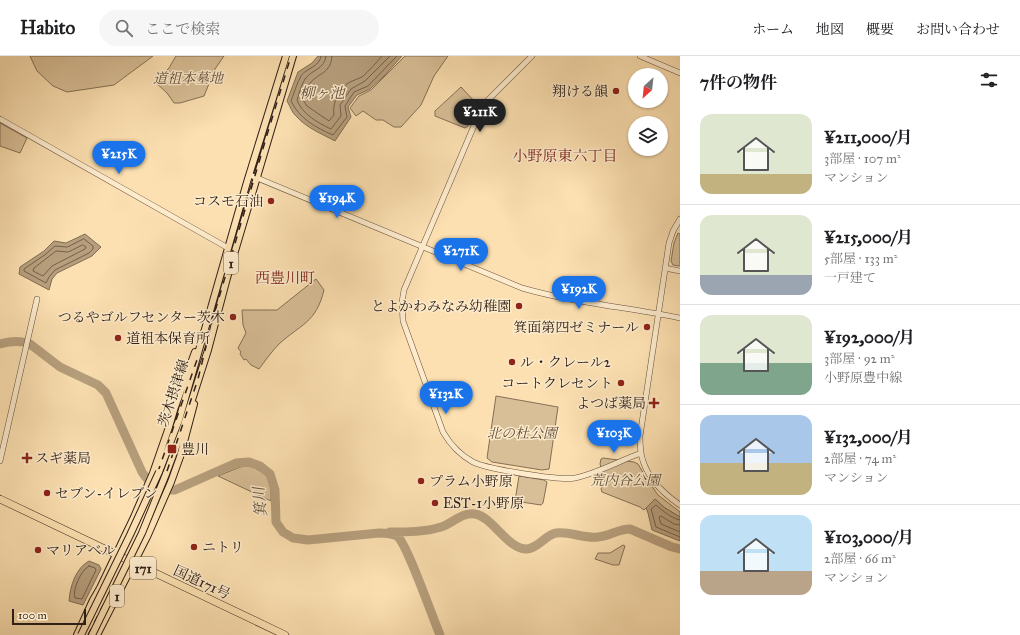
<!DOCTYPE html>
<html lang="ja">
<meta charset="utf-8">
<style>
:root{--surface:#fff;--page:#f6f6f6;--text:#202124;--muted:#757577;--line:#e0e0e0;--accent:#1a73e8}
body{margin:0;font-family:"IM FELL Great Primer","Noto Serif JP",serif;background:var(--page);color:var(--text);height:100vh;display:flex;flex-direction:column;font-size:15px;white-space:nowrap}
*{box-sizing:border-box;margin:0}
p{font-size:13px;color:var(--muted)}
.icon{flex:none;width:22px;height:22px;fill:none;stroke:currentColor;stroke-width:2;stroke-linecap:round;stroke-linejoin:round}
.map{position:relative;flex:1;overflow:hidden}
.side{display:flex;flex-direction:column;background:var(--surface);width:340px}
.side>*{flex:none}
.needle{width:26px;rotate:207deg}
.controls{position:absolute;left:628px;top:12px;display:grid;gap:8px}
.controls a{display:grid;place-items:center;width:40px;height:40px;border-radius:50%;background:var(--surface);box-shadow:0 1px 3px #0004;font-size:20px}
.scale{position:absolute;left:12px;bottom:10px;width:74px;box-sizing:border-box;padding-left:4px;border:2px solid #302017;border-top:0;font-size:11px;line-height:14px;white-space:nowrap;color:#302017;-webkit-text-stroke:3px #fdebcc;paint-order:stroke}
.price{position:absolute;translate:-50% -34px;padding:0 9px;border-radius:14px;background:var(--accent);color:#fff;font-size:13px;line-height:26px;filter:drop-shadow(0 1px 2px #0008)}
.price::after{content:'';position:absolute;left:50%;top:24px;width:12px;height:9px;margin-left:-6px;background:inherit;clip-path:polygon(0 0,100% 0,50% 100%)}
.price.on{background:#222;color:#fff}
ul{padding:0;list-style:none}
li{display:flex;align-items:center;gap:12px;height:100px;padding:0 20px}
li+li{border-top:1px solid var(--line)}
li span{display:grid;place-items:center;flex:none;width:112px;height:80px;border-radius:12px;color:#555}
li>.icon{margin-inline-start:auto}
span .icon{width:48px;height:48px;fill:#fffc;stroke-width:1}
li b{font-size:17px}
h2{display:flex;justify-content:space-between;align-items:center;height:48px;padding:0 20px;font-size:17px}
header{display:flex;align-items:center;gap:24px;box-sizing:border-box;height:56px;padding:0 20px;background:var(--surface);border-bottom:1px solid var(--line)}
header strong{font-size:19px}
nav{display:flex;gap:22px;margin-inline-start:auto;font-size:14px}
.search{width:280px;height:36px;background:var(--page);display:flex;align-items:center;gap:10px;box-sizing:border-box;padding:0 14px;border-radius:22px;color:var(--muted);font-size:15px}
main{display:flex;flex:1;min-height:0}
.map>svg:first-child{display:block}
.green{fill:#d9bf97;stroke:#847057}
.water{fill:#b79f7d;stroke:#816c54}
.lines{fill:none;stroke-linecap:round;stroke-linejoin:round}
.shore{stroke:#74604a;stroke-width:1}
.river{stroke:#b79f7d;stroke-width:9}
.tertiary-casing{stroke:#63503e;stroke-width:6}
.primary-casing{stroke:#302017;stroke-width:8}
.trunk-casing{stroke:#302017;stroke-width:8}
.tertiary{stroke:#fdebcc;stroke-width:5}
.primary{stroke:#fce0b1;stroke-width:6}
.trunk{stroke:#fce0b1;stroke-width:7}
.rail{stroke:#302017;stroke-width:1.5;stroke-dasharray:7 7;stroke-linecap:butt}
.primary-bridge-casing{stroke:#302017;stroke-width:8;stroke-linecap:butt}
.primary-bridge{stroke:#fce0b1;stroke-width:6}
.poi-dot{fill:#8f2418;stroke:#fdebcc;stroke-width:1.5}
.labels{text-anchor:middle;stroke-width:3;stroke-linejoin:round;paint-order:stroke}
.shield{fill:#fdebcc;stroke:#6e5d4d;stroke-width:1}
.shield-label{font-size:13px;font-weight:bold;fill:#302017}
.park-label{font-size:14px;font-style:italic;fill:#63503d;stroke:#fdebcc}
.poi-label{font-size:14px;fill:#302017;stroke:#fdebcc;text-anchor:start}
.street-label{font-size:14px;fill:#302017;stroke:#fdebcc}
.water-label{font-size:15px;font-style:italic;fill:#5f4c3b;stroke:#fdebcc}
.neighbourhood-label{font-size:15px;fill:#7a1f14;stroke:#fdebcc}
</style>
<header>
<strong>Habito</strong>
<div class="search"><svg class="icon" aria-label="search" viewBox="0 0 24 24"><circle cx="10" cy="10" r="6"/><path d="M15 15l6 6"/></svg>ここで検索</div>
<nav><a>ホーム</a><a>地図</a><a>概要</a><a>お問い合わせ</a></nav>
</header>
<main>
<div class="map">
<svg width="680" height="579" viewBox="0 0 680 579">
<rect width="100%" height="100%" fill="#fce0b1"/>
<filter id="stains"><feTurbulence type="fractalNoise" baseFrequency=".005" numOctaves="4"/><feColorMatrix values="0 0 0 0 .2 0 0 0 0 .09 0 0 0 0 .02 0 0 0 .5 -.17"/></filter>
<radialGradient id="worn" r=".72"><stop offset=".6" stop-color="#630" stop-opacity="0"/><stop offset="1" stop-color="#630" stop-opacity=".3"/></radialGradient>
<path class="green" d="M30,0H153L114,29L67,36L53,30L37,15Z
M176,0H224L215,13L204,40L180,47H174L167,37L155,26L169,12Z
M405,0H448L434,20L421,49L401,71H394L383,64H376L363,55L356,60L350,52L359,40L371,34Z
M461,31L478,49L468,70L465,72L435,60V55Z
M0,67L27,82L20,97L0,90Z
M678,177L680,178V210L673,209L671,205L674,187Z
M316,223L324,234C316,267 301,268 279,288C272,295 265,305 259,313L251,309L246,303L244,304L240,298L241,296L238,292L246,277L243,269L242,254H277Z
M496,340L558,351L549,413L542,414L492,406L487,402Z
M603,402L634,406L638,408L647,423L658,439L680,456V461L665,452L655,443L644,454L640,451L602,436L601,433L605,424L600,408L601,403Z
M246,410L253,411L269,420L271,432V445L218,420L240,411Z
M519,420L544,424L547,426L543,447L541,449L515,445Z
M623,489L625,490L619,509H613L595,503L598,497H610Z"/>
<path class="water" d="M318,0H402L384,20L370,33L357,39L348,51L351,61L335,85C322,78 307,72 297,61C292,57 290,50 287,45L298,16L312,7Z
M85,178L101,191L92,200L57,217L52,223L49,234L19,218L20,211L44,195L54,185L66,187Z
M655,443L665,452L680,461V485L652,474L648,457L646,452Z
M89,505L99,509L101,513L83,549L69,545C70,530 76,512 89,505Z"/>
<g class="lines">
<path class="shore" d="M321,0C320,11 306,12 301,20C297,27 294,37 291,45C299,62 316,72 333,79L347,61L345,50L354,36L368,30L397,0
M326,0C325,13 311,14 305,23C301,29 299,38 297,44C302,58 318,67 331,73L341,60L340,49L351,33L365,25L390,0
M332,0C331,17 319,17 311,26C307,30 305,39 303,44L307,50L329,65L334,59C332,47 339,32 350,26C354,24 358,23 362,21C369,15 376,7 382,0
M84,183L93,190V193L89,197L55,214L49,221L46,227L24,215V213L46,198L55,190L67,191Z
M83,189L86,191L85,193L52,210L43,220L33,215L34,212L56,195L68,196Z
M680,464C671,462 663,455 656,449L651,453L656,471L680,481
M680,469L674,468L661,460L659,461L661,468L680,476
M89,510L95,512L96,514L82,543L75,542C72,534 81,514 89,510Z"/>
<path class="river" d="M0,288C11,285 20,284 30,288L60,311L98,329L106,337L142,416C150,429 160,435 175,434L236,407L249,406L260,410L270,418L275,434L276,466L283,476L293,482L308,484L379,477C385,477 391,477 397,480C407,487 433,563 440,579
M390,476C407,476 425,476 441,471C453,467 462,456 475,458C493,461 507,493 527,493C539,492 545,479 556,477C570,475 584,483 598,481C610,480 618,473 630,473L672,491L680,493"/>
<defs>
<path id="tertiary" d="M532,0L485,47L479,58L404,234L402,246L403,265L443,376C450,388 460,399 473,406C487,413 560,425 575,422C598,417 619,405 641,397
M640,0L680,17
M0,63L228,192
M250,119L522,232C574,247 627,251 680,262
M680,163L673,175L669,187L640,380C640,388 640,397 643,405C649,424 664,438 680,449
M665,212L680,215
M0,405L37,243"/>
<path id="primary" d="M159,416L179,364L247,126L286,0
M166,418L182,375L208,294L227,222L293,0
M77,579L93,544L100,532L134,461L153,417L169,371L175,351L195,296
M97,579L147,481L171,426L180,401L194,348"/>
<path id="trunk" d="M0,443L285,579"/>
</defs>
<use href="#tertiary" class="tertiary-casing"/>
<use href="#primary" class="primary-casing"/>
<use href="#trunk" class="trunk-casing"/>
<use href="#tertiary" class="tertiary"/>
<use href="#primary" class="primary"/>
<use href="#trunk" class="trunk"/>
<path class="rail" d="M138,469L154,427L199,298
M88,579L142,473L162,430L198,323L213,262L267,79L291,0"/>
<defs>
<path id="primary-bridge" d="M81,579L130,479L159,416
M92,579L142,477L166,418"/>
</defs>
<use href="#primary-bridge" class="primary-bridge-casing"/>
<use href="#primary-bridge" class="primary-bridge"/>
</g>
<g class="poi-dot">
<circle cx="616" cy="35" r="4"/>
<circle cx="271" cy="145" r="4"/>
<circle cx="519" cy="250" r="4"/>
<circle cx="233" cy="261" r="4"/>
<circle cx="647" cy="271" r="4"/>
<circle cx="118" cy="282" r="4"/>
<circle cx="512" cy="306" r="4"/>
<circle cx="621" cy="327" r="4"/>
<path d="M652 341h4v4h4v4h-4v4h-4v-4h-4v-4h4z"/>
<rect x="167" y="388" width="10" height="10" rx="2"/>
<path d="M25 396h4v4h4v4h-4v4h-4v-4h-4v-4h4z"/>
<circle cx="421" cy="425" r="4"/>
<circle cx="47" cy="437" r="4"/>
<circle cx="435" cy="447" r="4"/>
<circle cx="194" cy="491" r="4"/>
<circle cx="38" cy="494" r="4"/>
</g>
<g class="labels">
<g class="shield">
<rect x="224" y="196" width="14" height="22" rx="3"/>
<rect x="130" y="501" width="26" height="22" rx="3"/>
<rect x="110" y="529" width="14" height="22" rx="3"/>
</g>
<g class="shield-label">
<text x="231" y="212">1</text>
<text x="143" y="517">171</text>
<text x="117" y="545">1</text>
</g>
<g class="park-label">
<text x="188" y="27">道祖本墓地</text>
<text x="522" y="382">北の杜公園</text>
<text x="625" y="429">荒内谷公園</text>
</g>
<g class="poi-label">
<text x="608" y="40" text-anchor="end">翔ける韻</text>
<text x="263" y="150" text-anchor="end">コスモ石油</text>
<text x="511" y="255" text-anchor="end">とよかわみなみ幼稚園</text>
<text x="225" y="266" text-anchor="end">つるやゴルフセンター茨木</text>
<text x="639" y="276" text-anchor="end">箕面第四ゼミナール</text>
<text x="126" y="287">道祖本保育所</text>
<text x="520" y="311">ル・クレール2</text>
<text x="613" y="332" text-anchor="end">コートクレセント</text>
<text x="646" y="352" text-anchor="end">よつば薬局</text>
<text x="181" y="398">豊川</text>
<text x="35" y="407">スギ薬局</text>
<text x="429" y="430">プラム小野原</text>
<text x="55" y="442">セブン-イレブン</text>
<text x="443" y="452">EST-1小野原</text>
<text x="202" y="496">ニトリ</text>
<text x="46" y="499">マリアベル</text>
</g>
<g class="street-label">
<text transform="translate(173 337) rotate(-72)" y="5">茨木摂津線</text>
<text transform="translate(202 526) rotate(25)" y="5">国道171号</text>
</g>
<g class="water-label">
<text x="322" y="42">柳ヶ池</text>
<text transform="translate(260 446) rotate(-96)" y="5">箕川</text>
</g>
<g class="neighbourhood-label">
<text x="565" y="105">小野原東六丁目</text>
<text x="285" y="227">西豊川町</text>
</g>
</g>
<rect width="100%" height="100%" filter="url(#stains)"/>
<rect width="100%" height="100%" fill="url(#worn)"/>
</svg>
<div class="controls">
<a><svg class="needle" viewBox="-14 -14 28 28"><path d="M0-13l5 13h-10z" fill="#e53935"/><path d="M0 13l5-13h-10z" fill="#757577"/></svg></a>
<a><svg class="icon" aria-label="layers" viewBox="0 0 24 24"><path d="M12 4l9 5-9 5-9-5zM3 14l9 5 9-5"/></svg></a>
</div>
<div class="scale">100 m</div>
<b class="price on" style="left:480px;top:77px">¥211K</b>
<b class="price" style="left:119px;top:119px">¥215K</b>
<b class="price" style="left:337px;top:163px">¥194K</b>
<b class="price" style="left:461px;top:216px">¥271K</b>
<b class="price" style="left:579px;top:254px">¥192K</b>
<b class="price" style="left:446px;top:359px">¥132K</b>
<b class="price" style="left:614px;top:398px">¥103K</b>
</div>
<section class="side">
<h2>7件の物件<svg class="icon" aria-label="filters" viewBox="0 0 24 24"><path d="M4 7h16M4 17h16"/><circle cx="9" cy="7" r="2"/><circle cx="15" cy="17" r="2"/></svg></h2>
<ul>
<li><span style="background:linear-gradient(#dfe7d0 75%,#c2b280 0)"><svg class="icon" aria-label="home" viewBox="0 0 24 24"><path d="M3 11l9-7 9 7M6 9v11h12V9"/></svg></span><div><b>¥211,000/月</b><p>3部屋 · 107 m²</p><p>マンション</p></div></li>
<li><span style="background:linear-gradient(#dfe7d0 75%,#9aa5b1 0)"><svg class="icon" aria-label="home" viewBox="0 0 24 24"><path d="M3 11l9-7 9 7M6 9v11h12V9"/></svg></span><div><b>¥215,000/月</b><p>5部屋 · 133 m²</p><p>一戸建て</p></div></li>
<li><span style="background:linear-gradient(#dfe7d0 60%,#7fa58c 0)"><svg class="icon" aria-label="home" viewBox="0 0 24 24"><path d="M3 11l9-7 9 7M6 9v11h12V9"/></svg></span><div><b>¥192,000/月</b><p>3部屋 · 92 m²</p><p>小野原豊中線</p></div></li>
<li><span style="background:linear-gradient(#a9c7e8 60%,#c2b280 0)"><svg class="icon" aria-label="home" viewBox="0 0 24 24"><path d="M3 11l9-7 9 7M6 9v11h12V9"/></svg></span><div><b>¥132,000/月</b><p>2部屋 · 74 m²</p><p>マンション</p></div></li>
<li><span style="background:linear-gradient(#bfe0f5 70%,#b9a48a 0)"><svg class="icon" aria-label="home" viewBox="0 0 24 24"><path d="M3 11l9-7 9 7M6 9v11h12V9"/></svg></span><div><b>¥103,000/月</b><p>2部屋 · 66 m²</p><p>マンション</p></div></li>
</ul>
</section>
</main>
